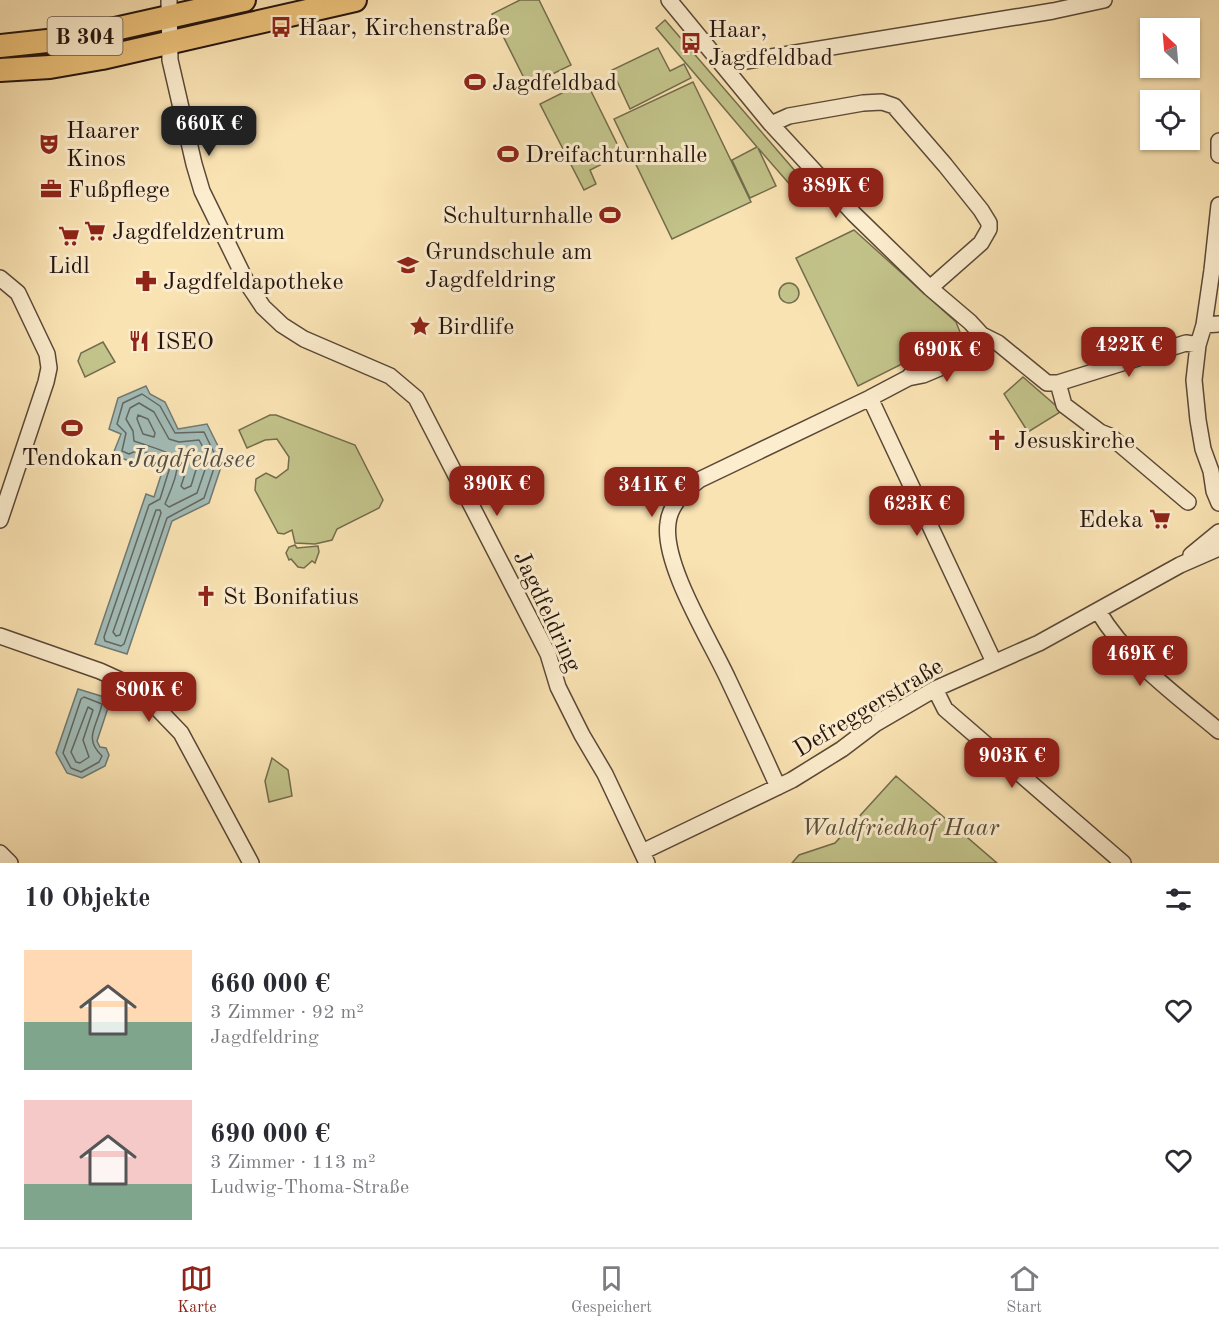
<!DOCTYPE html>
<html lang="de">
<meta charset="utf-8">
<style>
:root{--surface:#fff;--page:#f2f2f3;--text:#2b2b33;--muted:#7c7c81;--line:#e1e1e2;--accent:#8f2418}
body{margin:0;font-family:"Old Standard TT",serif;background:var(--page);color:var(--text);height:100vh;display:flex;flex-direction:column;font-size:22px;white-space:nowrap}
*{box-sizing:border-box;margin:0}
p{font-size:20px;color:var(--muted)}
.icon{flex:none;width:33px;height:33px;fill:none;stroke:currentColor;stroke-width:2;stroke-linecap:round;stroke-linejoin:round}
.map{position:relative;height:863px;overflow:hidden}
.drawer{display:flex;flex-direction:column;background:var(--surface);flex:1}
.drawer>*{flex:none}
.needle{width:39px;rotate:334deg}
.fabs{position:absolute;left:1140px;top:18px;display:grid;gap:12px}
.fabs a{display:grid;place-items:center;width:60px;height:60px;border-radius:0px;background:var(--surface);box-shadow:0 2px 4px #0004;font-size:30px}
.price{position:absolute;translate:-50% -51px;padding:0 14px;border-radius:12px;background:var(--accent);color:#fff;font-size:20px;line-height:39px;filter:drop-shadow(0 2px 3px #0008)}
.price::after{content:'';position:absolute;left:50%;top:36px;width:18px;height:14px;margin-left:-9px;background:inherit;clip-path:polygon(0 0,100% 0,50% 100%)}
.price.selected{background:#222;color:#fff}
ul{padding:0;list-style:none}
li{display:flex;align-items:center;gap:18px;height:150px;padding:0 24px}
li span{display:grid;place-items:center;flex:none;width:168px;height:120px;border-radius:0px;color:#555}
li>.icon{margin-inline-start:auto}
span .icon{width:72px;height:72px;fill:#fffc;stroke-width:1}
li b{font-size:26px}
h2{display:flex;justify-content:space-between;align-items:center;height:72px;padding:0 24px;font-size:26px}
.tabs{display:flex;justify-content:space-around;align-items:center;height:84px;border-top:2px solid var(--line);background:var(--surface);font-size:16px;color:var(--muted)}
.tabs a{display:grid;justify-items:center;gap:3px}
.tabs .selected{color:var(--accent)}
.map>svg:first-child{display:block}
.green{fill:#c2c38a;stroke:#736c4c;stroke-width:1.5}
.water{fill:#a2bcb7;stroke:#707973;stroke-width:1.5}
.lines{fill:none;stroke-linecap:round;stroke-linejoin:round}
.shore{stroke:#636862;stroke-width:1.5}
.street-casing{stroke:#5a4837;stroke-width:18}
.primary-casing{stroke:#24140e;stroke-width:26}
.street{stroke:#fcedce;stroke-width:15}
.primary{stroke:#edc27a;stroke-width:22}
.labels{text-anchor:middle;stroke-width:6;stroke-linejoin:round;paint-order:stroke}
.shield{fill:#fcedce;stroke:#655548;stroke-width:1.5}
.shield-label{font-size:22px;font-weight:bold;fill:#24140e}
.poi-label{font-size:24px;fill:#24140e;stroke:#fcedce;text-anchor:start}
.street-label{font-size:24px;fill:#24140e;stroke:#fcedce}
.park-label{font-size:24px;font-style:italic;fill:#5b5139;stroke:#fcedce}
.water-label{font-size:26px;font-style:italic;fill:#504f49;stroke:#fcedce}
</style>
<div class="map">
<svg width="1219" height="863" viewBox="0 0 1219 863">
<rect width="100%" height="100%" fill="#fae3b3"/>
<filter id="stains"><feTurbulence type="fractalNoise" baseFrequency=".00333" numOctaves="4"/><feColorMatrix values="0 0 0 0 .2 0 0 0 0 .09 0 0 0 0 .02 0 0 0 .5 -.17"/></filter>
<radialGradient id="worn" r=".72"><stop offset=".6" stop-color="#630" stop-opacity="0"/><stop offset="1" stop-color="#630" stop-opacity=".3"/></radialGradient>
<path class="green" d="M520,0H539L571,65L528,86L492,14Z
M665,20L802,179L792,187L758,148L776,186L750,198L732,160L757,147L656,28Z
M658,48L670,71L684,64L691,78L630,109L612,70Z
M586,81L622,154L590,170L596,184L584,190L540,104Z
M693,82L751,202L672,239L614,119Z
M854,230L956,322L960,332L956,337L858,386L796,258Z
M779 293a10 10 0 1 1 20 0a10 10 0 1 1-20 0Z
M103,342L115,362L85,377L78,361L81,353Z
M1023,377L1062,411L1028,432L1004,394Z
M270,415H276L355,445L383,500L379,508L337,529L332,540L315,544L295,543L292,530L284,534L278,533L255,490L256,479L266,473L276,478L288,469L289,457L277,439L265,440L247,448L239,430Z
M295,545L297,548L318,546L319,552L315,563L312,561L304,568L298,567L291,559L289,560L286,553L289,547Z
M272,758L288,770L292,796L269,802L265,781Z
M896,776L997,863H792L799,855L835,843Z"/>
<path class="water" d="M146,386L150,394L165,402L178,429L207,424L224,458L209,503L172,521L127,654L95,644L146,494L154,497L164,466L136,456L133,463L113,454L121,434L109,429L118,398Z
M78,689L111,699L97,741L100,747L106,748L109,755L105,766L82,778L67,773L56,753Z"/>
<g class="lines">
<path class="shore" d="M142,394L160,406L175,433L204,432L217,459L204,498L167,518L124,644L121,646L105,641L104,637L149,505L160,499L170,467L167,460C156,455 140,447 129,454L122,451L126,433L117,424L123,403Z
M139,403L154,412L169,439L179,442L199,440L209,458L197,493L169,507L165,504C187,452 180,457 134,441L133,431L126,419L130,408Z
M138,415L148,419L155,433L154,437L143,434L137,419Z
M186,450H194L199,460L191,486L184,489L181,486L187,468L183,454Z
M156,510H160L161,513L120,635L116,636L113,632Z
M84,697L102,704C97,727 83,738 102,756L99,762L81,772L71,768L63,753L81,699Z
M88,707L93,710L83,740L89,757L80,763L76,762L71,752Z"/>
<defs>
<path id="street" d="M169,0L170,60L194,164L202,191L247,283L263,307L282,325L304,339L390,376L416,398L548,654L558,687L582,735L605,774L647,863
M669,0L771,124L854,214L930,288L970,322L982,335L998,343L1047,383H1058L1064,405L1100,432L1110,436L1188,502
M727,70L740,62L1053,11L1104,0
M771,124L789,116L863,103L882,102L894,106L945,165L981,210L989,223V229L981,243L930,288
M1219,141V155
M1219,205L1212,270L1204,325L1198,345L1194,380L1198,420L1203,449L1211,471L1214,491L1219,503
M0,278L18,293L47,354L49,368L46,382L0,520
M1204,325L1219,324
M908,378C921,363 943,349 964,350
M1058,383L1186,343L1198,345
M870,398L994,662
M1191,555L1219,532
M1098,611C1128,661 1175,694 1219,731
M0,636L100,671L122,681L155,706L181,733L251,863
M935,689L945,709L1123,863
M778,787C762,751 745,715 728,679C710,640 662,564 668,523C670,504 685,491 699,480L870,398L908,378L923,375L949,364L982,335
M642,852L792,780L842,749L875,724L935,689L1039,643L1180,565L1219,548
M0,853L10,863"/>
<path id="primary" d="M0,46L75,38L244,0
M0,70L50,67L102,58L355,0"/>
</defs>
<use href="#street" class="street-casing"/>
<use href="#primary" class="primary-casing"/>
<use href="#street" class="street"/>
<use href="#primary" class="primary"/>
</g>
<defs>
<symbol id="bus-bare" viewBox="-9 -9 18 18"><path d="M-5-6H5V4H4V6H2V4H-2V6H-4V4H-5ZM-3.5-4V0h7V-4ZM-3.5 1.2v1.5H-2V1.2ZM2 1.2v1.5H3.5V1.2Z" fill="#8f2418" stroke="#fcedce" stroke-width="2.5" paint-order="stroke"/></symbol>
<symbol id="stadium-bare" viewBox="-9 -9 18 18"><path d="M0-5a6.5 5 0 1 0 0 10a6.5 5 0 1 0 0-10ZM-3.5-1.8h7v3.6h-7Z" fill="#8f2418" stroke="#fcedce" stroke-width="2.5" paint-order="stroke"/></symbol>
<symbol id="theatre-bare" viewBox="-9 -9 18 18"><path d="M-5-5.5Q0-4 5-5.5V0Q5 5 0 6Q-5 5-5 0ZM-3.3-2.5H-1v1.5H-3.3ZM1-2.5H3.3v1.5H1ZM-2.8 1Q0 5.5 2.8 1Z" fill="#8f2418" stroke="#fcedce" stroke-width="2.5" paint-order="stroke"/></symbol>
<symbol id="office-bare" viewBox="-9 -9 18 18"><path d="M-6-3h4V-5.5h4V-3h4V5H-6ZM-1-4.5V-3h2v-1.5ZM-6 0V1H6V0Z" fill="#8f2418" stroke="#fcedce" stroke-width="2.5" paint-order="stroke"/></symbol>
<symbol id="supermarket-bare" viewBox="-9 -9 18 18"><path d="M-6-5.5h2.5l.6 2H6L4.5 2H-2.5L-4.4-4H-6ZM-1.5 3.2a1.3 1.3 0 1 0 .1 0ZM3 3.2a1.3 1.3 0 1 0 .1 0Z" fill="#8f2418" stroke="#fcedce" stroke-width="2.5" paint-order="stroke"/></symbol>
<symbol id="school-bare" viewBox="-9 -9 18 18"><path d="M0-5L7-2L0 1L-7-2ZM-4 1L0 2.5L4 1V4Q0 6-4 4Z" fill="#8f2418" stroke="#fcedce" stroke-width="2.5" paint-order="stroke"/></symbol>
<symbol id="pharmacy-bare" viewBox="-9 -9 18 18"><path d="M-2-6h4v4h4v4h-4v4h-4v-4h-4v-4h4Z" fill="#8f2418" stroke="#fcedce" stroke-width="2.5" paint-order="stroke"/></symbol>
<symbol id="sight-bare" viewBox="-9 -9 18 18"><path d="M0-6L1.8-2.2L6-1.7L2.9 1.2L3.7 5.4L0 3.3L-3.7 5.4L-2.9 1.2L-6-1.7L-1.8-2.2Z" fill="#8f2418" stroke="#fcedce" stroke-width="2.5" paint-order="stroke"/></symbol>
<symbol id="restaurant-bare" viewBox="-9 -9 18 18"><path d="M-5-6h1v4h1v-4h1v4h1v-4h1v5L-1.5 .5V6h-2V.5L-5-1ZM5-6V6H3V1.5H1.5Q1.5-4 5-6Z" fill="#8f2418" stroke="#fcedce" stroke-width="2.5" paint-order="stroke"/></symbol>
<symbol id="church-bare" viewBox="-9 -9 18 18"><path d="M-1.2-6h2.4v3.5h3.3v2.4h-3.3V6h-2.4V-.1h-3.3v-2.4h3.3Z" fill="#8f2418" stroke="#fcedce" stroke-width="2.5" paint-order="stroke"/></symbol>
</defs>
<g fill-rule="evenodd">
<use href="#bus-bare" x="266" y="12" width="30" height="30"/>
<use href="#bus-bare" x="676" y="28" width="30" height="30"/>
<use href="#stadium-bare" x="460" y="67" width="30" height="30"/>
<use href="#theatre-bare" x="34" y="129" width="30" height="30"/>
<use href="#stadium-bare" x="493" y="139" width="30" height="30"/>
<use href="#office-bare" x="36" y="174" width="30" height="30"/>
<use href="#stadium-bare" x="595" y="200" width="30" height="30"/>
<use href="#supermarket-bare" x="80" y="216" width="30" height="30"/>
<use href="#supermarket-bare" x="54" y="221" width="30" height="30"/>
<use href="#school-bare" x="393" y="250" width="30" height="30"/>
<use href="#pharmacy-bare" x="131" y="266" width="30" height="30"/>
<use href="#sight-bare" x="405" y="311" width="30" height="30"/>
<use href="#restaurant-bare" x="124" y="326" width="30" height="30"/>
<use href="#stadium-bare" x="57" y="413" width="30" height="30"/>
<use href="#church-bare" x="982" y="425" width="30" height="30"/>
<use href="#supermarket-bare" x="1145" y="504" width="30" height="30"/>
<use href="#church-bare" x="191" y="581" width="30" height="30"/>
</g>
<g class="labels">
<rect class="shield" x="47.5" y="17" width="75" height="38" rx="4.5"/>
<g class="shield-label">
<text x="85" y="44">B 304</text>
</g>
<g class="poi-label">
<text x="298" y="35">Haar, Kirchenstraße</text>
<text x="708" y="37">Haar,<tspan x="708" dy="28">Jagdfeldbad</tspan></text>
<text x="492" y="90">Jagdfeldbad</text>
<text x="66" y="138">Haarer<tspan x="66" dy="28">Kinos</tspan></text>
<text x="525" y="162">Dreifachturnhalle</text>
<text x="68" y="197">Fußpflege</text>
<text x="593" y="223" text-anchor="end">Schulturnhalle</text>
<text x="112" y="239">Jagdfeldzentrum</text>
<text x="425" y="259">Grundschule am<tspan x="425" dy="28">Jagdfeldring</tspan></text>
<text x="69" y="273" text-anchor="middle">Lidl</text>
<text x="163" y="289">Jagdfeldapotheke</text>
<text x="437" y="334">Birdlife</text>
<text x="156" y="349">ISEO</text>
<text x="1014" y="448">Jesuskirche</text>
<text x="72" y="465" text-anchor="middle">Tendokan</text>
<text x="1143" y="527" text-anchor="end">Edeka</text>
<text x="223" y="604">St Bonifatius</text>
</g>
<g class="street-label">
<text transform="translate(548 611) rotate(65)" y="8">Jagdfeldring</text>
<text transform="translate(868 707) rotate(-31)" y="8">Defreggerstraße</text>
</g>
<g class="park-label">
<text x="900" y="835">Waldfriedhof Haar</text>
</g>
<g class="water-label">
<text x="192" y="467">Jagdfeldsee</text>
</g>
</g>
<rect width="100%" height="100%" filter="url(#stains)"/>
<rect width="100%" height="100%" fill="url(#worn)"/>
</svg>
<div class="fabs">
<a><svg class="needle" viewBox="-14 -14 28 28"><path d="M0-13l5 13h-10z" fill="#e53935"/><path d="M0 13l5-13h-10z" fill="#7c7c81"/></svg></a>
<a><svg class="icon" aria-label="locate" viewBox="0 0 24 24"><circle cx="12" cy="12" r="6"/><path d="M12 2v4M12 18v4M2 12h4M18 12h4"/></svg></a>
</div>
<b class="price selected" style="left:209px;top:157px">660K €</b>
<b class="price" style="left:836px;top:219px">389K €</b>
<b class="price" style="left:1129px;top:378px">422K €</b>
<b class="price" style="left:947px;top:383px">690K €</b>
<b class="price" style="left:497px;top:517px">390K €</b>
<b class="price" style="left:652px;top:518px">341K €</b>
<b class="price" style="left:917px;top:537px">623K €</b>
<b class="price" style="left:1140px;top:687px">469K €</b>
<b class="price" style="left:149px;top:723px">800K €</b>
<b class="price" style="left:1012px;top:789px">903K €</b>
</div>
<section class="drawer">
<h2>10 Objekte<svg class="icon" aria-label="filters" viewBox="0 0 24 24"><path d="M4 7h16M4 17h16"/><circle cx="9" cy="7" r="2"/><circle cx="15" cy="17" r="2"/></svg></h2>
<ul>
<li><span style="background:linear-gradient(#ffd9b3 60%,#7fa58c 0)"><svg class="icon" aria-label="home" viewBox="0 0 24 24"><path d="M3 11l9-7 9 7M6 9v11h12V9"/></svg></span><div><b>660 000 €</b><p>3 Zimmer · 92 m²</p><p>Jagdfeldring</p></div><svg class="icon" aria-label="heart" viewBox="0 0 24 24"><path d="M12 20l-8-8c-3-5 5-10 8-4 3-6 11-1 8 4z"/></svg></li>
<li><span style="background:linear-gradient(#f6c9c9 70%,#7fa58c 0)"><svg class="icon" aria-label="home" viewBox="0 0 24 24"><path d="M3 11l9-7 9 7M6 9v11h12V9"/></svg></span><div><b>690 000 €</b><p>3 Zimmer · 113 m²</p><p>Ludwig-Thoma-Straße</p></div><svg class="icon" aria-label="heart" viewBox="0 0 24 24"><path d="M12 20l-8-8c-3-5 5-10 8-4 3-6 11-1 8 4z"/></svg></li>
</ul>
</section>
<nav class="tabs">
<a class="selected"><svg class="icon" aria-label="map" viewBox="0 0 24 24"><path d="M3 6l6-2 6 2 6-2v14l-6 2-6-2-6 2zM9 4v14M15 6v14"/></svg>Karte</a>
<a><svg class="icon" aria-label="saved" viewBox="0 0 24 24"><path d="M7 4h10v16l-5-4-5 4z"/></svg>Gespeichert</a>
<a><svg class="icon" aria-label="home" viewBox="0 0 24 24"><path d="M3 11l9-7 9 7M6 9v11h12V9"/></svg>Start</a>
</nav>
